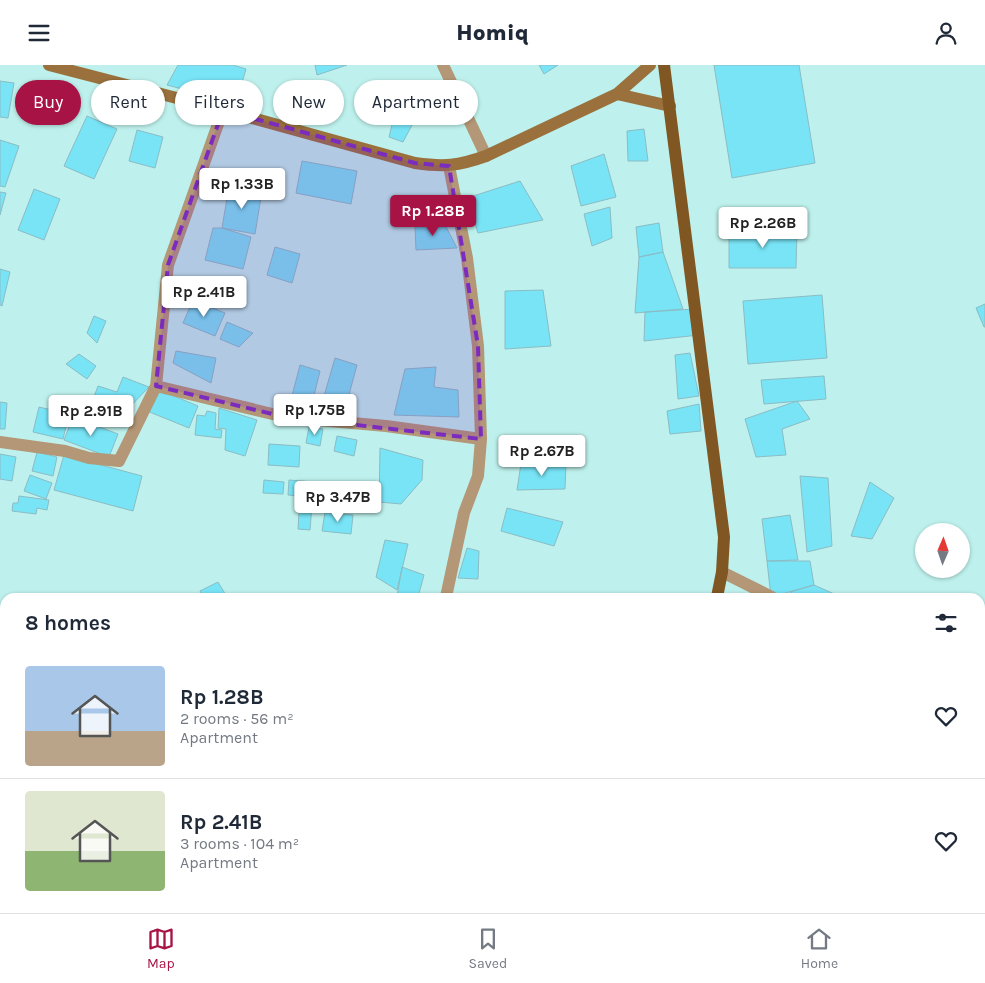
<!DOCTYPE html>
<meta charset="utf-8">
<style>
:root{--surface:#fff;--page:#f2f2f3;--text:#1f2937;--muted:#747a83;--line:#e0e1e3;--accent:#a81345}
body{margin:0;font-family:Karla,sans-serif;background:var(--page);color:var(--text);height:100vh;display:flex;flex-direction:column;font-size:19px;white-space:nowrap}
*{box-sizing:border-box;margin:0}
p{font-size:16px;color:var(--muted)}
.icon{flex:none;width:28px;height:28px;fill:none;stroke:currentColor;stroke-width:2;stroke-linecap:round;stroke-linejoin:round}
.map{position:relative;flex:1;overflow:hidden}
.panel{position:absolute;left:0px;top:528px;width:985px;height:321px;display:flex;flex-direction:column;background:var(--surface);border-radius:15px 15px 0 0;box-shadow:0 1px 4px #0004}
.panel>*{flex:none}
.top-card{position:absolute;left:15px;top:15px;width:500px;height:45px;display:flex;gap:10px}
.needle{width:32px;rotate:2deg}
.tools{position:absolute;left:915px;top:458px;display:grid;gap:10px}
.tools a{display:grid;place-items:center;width:55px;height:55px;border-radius:50%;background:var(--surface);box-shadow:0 1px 4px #0004;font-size:25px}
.price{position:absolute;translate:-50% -42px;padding:0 11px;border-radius:5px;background:#fff;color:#222;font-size:16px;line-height:32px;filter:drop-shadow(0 1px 2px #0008)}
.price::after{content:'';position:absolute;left:50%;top:30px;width:15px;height:11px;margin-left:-8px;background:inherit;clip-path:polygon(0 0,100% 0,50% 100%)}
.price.selected{background:var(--accent);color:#fff}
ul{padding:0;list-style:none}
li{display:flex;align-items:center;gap:15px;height:125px;padding:0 25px}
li+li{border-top:1px solid var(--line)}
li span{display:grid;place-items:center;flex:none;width:140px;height:100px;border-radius:5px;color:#555}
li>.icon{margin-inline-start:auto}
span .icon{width:60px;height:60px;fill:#fffc;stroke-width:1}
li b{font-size:21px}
h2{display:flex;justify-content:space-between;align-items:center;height:60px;padding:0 25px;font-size:21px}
.tag{padding:0 18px;border-radius:22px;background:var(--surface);box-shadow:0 1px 4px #0004;font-size:18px;line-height:45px}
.tag.selected{background:var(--accent);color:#fff}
header{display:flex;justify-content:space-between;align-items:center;height:65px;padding:0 25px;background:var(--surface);font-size:22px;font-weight:800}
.tab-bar{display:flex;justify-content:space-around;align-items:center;height:70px;border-top:1px solid var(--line);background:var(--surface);font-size:14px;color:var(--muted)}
.tab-bar a{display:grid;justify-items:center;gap:2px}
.tab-bar .selected{color:var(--accent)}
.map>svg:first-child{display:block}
.building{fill:#78e4f6;stroke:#8bbcc4}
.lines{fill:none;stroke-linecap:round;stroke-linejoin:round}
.street{stroke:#b49776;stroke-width:12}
.secondary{stroke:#9a703c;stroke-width:12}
.primary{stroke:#805722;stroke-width:12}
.marked{fill:#7b2cbf;fill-opacity:0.2;stroke:#7b2cbf;stroke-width:4;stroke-dasharray:10 6;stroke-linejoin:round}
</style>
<header><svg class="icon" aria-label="menu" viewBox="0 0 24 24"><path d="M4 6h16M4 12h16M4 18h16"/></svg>Homiq<svg class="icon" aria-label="person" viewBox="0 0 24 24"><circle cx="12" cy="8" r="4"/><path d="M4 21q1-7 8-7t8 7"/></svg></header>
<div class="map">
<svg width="985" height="848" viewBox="0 0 985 848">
<rect width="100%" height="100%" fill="#bef1ed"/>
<path class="building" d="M178,0H233L246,4L236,38L167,20Z
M315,0H347L317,10Z
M539,0H558L544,9Z
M714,0H799L815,98L732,113Z
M0,16L14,18L8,53L0,52Z
M397,39L419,47L403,77L389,72Z
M87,51L117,64L94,114L64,101Z
M644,64L648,96H628L627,66Z
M137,65L163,72L155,103L129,96Z
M0,75L19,81L5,122L0,121Z
M604,89L616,132L581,141L571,101Z
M302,96L357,106L351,139L296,128Z
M520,116L543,155L478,168L467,133Z
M229,121L262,126L255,169L222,163Z
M34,124L60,134L44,175L18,165Z
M0,127L6,128L0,150Z
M610,142L612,173L592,181L584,149Z
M443,156L457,183L416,185L415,161Z
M659,158L663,187L639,192L636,162Z
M213,163H222L251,172L243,204L205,195Z
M729,165H797L796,203H729Z
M275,182L300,189L292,218L267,210Z
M663,187L683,244L635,248L639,192Z
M0,204L10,207L2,241L0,240Z
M543,225L551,281L505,284V226Z
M822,230L827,293L748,299L743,236Z
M193,235L225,248L215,271L183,258Z
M985,239V262H984L976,243Z
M696,244L699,270L644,276L645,247Z
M94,251L106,256L97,278L87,268Z
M227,257L253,268L239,282L220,274Z
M176,286L216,293L211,318L173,298Z
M690,288L699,331L678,334L675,290Z
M79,289L96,301L87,314L66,299Z
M335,293L357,300L343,352L320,345Z
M300,300L320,306L309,351L288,346Z
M436,302L434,322L458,325L459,352L394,350L405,304Z
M824,311L826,334L764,339L761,315Z
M123,312L149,322L121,351L91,340L98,321L117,327Z
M157,324L198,341L189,363L147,346Z
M797,336L810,354L782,364L786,390L756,392L745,354Z
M0,337L7,338L5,364H0Z
M699,339L701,366L670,369L667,346Z
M39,342L69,349L63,374L33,367Z
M219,343L257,355L245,391L225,385L226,364L218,363Z
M207,346L216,348L215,364L222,365L221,373L195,370L197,350L205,351Z
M73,352L118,369L109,392L64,375Z
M309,362L323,364L320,381L306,378Z
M337,371L357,375L354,391L334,386Z
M269,379L300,381L299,402L268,400Z
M380,383L423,395L422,415L401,439L379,437Z
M37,387L57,392L53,411L32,406Z
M0,389L16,392L12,416L0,414Z
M64,390L142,411L133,446L54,425Z
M521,399H566L565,424L517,425Z
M30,410L52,418L46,434L24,426Z
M800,411L828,413L832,481L807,487Z
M264,415L284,417L283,429L263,428Z
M289,415L314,417L310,465L298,464L300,431L288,430Z
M870,417L894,433L872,474L851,471Z
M19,431L49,435L47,445L37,443L36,449L12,446L13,438H18Z
M507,443L563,457L554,481L501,466Z
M325,447L353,450L351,469L322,466Z
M790,450L798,495L767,496L762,454Z
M385,475L408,479L397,525L376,512Z
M467,483L479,486L478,514L458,513Z
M767,496H810L814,520L771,532Z
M402,502L424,510L418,532H397Z
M218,517L227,532H203L200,526Z
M814,520L841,532H797L790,527Z"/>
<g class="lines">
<path class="street" d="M443,0L486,91
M156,321L285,352L386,361L481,374
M0,377L65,386L89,393L119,396L156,321L168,200L223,45
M722,507L772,532
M446,532L464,448L478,411L481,374L478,281L467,193L449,101
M980,638L985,640"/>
<path class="secondary" d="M49,0L223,45L415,98C444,102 458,101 486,91L617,29L650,0
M617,29L670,41"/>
<path class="primary" d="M664,0L724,472L722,507L717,532
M632,848L633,844"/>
</g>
<path class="marked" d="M223,45L415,98L449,101L478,281L481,374L285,352L156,321L168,200Z"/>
</svg>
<div class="tools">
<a><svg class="needle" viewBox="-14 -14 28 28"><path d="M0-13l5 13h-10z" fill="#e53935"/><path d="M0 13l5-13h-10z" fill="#747a83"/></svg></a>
</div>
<b class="price" style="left:242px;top:145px">Rp 1.33B</b>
<b class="price selected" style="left:433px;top:172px">Rp 1.28B</b>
<b class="price" style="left:763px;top:184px">Rp 2.26B</b>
<b class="price" style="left:204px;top:253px">Rp 2.41B</b>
<b class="price" style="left:315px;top:371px">Rp 1.75B</b>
<b class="price" style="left:91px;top:372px">Rp 2.91B</b>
<b class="price" style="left:542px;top:412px">Rp 2.67B</b>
<b class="price" style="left:338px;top:458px">Rp 3.47B</b>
<div class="top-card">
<a class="tag selected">Buy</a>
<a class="tag">Rent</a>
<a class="tag">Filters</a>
<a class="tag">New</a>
<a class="tag">Apartment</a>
</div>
<section class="panel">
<h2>8 homes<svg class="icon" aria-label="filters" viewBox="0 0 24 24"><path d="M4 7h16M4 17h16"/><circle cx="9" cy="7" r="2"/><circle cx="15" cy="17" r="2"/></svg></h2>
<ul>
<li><span style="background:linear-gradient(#a9c7e8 65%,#b9a48a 0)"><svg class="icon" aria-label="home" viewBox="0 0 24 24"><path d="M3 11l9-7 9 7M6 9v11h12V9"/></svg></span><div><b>Rp 1.28B</b><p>2 rooms · 56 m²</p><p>Apartment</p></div><svg class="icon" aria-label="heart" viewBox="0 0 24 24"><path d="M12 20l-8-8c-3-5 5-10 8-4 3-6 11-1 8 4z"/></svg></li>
<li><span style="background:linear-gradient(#dfe7d0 60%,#8fb573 0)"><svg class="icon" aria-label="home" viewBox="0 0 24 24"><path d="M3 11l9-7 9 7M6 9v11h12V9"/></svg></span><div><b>Rp 2.41B</b><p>3 rooms · 104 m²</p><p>Apartment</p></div><svg class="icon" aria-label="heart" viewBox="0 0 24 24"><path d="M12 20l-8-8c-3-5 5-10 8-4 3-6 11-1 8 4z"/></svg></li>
</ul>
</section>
</div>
<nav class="tab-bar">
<a class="selected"><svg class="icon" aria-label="map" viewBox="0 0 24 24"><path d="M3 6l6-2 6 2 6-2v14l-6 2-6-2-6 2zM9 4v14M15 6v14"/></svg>Map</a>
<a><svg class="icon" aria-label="saved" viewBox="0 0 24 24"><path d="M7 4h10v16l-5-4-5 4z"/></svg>Saved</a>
<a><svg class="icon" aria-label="home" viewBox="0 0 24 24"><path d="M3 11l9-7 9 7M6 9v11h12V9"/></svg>Home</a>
</nav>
